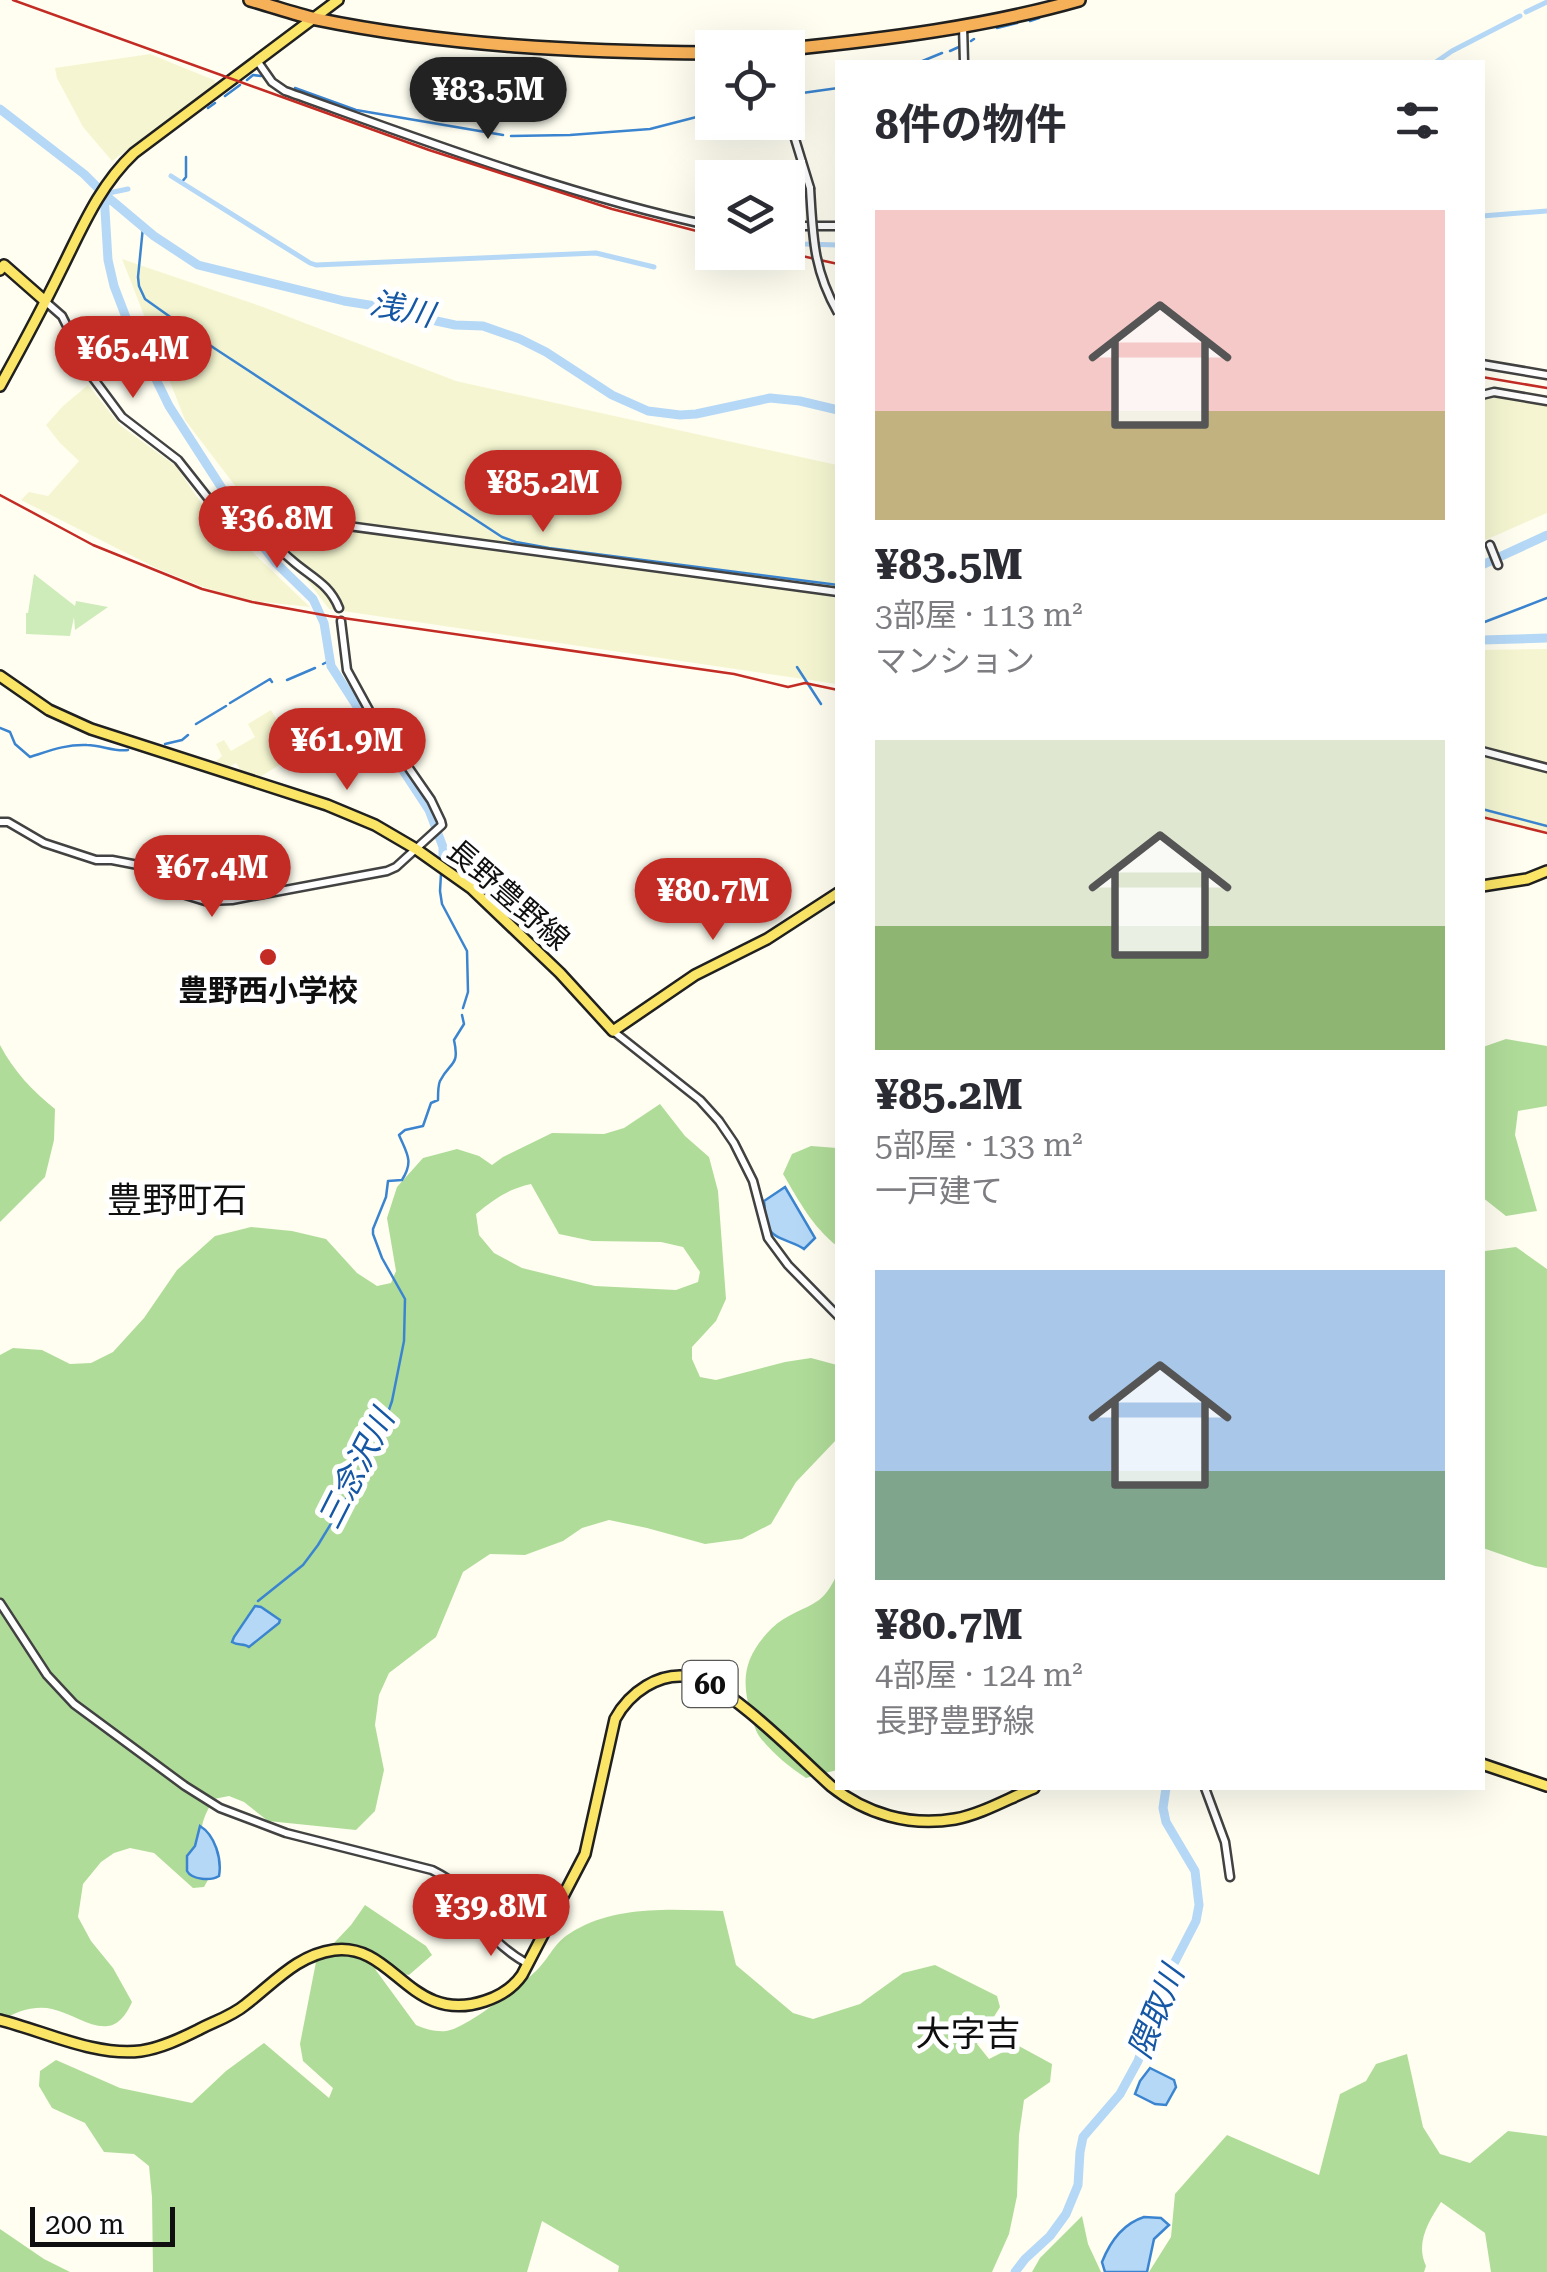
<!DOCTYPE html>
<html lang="ja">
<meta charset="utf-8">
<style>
:root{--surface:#fff;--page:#f2f2f3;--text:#2b2b33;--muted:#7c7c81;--accent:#c32c24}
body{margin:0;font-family:"Roboto Serif","Noto Sans JP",serif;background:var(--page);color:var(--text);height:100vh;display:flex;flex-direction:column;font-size:38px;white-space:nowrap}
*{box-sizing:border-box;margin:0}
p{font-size:32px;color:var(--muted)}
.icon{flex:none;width:55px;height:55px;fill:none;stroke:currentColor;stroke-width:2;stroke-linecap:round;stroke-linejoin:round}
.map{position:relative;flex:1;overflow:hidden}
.sheet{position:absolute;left:835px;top:60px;width:650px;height:1730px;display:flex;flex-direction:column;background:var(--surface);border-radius:0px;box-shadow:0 10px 40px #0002}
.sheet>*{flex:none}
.fabs{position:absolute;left:695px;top:30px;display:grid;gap:20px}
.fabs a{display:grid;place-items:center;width:110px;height:110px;border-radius:0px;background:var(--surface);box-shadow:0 10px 40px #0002;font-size:50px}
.scale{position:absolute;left:30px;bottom:25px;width:145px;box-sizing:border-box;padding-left:10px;border:5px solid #0f0f0f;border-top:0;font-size:28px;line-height:35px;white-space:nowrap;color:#0f0f0f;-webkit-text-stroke:8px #fff;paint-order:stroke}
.price{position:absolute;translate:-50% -85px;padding:0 22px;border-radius:35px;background:var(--accent);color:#fff;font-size:32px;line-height:65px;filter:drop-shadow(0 2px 5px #0008)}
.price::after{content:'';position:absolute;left:50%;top:60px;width:30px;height:22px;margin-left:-15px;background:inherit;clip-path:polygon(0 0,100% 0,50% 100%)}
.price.on{background:#222;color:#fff}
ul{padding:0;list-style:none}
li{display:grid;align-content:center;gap:20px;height:530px;padding:0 40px}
li span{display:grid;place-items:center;height:310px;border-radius:0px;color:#555}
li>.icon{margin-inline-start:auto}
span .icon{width:180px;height:180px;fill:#fffc;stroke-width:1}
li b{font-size:42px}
h2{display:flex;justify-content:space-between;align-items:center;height:120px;padding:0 40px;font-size:42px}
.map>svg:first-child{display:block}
.farmland{fill:#f5f6d1}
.green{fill:#ceebba}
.forest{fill:#b0dc99;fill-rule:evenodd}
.water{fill:#b5d8f7;stroke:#3b85d0;stroke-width:2.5}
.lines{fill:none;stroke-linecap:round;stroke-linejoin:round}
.stream{stroke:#3b85d0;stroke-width:2.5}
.canal{stroke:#b5d8f7;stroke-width:5}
.river{stroke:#b5d8f7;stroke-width:9}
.minor-casing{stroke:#424242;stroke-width:11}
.major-casing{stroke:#202020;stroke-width:14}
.highway-casing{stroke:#202020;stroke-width:16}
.minor{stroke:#fff;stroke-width:6}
.major{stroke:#fae566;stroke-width:9}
.highway{stroke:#f6b058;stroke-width:11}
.rail{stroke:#c32c24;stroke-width:2.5}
.minor-bridge-casing{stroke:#424242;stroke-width:11;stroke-linecap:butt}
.minor-bridge{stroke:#fff;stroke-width:6}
.poi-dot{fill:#c32c24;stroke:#fff;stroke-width:4}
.labels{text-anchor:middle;stroke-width:10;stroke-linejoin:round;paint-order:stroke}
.shield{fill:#fff;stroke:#575757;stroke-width:2.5}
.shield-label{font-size:28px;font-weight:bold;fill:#0f0f0f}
.street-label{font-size:30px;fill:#0f0f0f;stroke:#fff}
.poi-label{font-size:30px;font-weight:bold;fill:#0f0f0f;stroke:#fff}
.water-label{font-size:32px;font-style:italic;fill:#1557a4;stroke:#fff}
.quarter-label{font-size:35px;fill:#0f0f0f;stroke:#fff}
</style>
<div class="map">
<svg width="1547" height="2272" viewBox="0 0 1547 2272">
<rect width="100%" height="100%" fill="#fffef1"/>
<path class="farmland" d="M150,54L214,80L217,85L112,161L83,127L57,78L55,68Z
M122,259L263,307L456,381L837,465V684L329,609L185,420Z
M88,385L121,426L176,466L212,519L230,526L241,541L310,607L244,600L203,587L158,569L21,500L29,492L48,496L79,461L60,443L46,425L63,406Z
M1488,395L1547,404V513L1483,541V396Z
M1547,649V832L1483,816L1482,650Z
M271,710L297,754L258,778L242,773L236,763L227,768L213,764L222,756L216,744L224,740L231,751L255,737L248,724Z"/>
<path class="green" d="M34,574L75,606L76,601L108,607L75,630L74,617L70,636L26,634V613H28Z"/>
<path class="forest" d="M1506,1039L1547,1046V1106L1518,1111L1515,1135L1537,1211L1506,1216L1482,1197L1483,1047Z
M0,1045C14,1072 33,1091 55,1109L54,1140L45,1177L0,1222Z
M660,1104L685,1136L709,1157L718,1191L726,1299L716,1321L692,1347V1359L700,1377L716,1380L785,1362L811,1358L837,1365V1439L796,1482L771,1524L742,1539L705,1544L647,1528L609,1520L582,1528L563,1541L525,1555L490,1554L463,1572L436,1637L389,1673L379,1695L375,1725L384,1770L375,1811L356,1830L268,1821L244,1802L229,1796L214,1799C194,1831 201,1842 210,1876L204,1887L193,1888L154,1853L130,1848L114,1853L101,1862L83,1884L78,1917L91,1941L113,1968L132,2002C112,2048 83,2016 52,2009C35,2005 13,2012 0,2022V1355L13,1348L42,1350L70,1364L91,1363L113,1352L144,1318L177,1270L215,1236L251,1227L292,1231L326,1239L357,1273L377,1286L391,1283L396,1271L387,1218L397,1187L423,1158L457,1149L479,1156L492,1165L503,1157L552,1133L604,1134L624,1128ZM531,1184L559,1234L592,1241L661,1242L683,1247L700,1272L698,1282L676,1290L595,1286L522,1268L494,1253L479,1235L476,1214C494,1199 508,1189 531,1184Z
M811,1146L837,1148V1246C812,1226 799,1201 783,1174L792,1154Z
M1516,1247L1547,1269V1568L1535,1566L1483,1548V1258L1485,1251Z
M837,1574V1770L806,1778C788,1766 772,1753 759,1736C755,1730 753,1721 751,1714C740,1678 745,1655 772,1628C786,1614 805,1610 819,1600C828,1593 833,1583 837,1574Z
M365,1905L426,1946L432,1955L409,1975L375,1969L416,2025C425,2029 436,2032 446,2031C464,2030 521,1985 536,1971C554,1953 552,1942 579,1928C623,1905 676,1910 723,1911L736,1965L793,2013L813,2019L860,2004L903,1973L935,1965L997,1996L1000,2007L977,2044L989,2059L1017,2045L1052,2064L1050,2082L1024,2100L1019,2135L1017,2196L1009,2234L992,2272H618L619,2266L542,2221L527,2272H153L152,2197L149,2166L134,2154L104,2152L85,2123L52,2108L39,2086L40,2071L56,2060L120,2088L192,2103L226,2071L264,2043L329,2098L333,2088L303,2061L300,2044L316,1962L351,1925Z
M1407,2054L1423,2127L1440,2154L1470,2163L1508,2131L1547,2136V2272H1491L1485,2233L1441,2202C1429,2221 1415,2243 1426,2266L1424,2272H1149L1171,2237L1175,2194L1227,2135L1319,2175L1340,2094L1366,2081L1376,2064Z
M1082,2216L1088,2244L1101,2272H1032L1040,2258Z
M0,2229L44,2259L70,2272H0Z"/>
<path class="water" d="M785,1187L815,1238L804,1249C794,1241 773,1240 768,1227C765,1220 765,1209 764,1201Z
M255,1606L261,1607L280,1620L279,1623L249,1647C244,1643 238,1646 232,1642L234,1637Z
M200,1826C215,1835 222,1859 219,1876C211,1881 192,1880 187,1871V1856L195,1846Z
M1150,2068L1174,2080L1176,2087L1166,2105L1155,2104L1135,2094L1140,2081Z
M1144,2217L1161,2218L1169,2225L1154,2239L1147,2272H1105L1102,2262C1110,2242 1122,2224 1144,2217Z"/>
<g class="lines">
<path class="stream" d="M1050,1L1051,0
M1030,21L1039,18
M997,28L1017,23
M971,41L974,39
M950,51L961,46
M920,62L942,53
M247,80L253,75L261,76
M295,88L356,110L503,135
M788,95L838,88
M225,96L240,85
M208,108L215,103
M511,136L570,135L650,129L712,113
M181,183L186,177V157
M143,227L138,277L139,286L145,299L214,348L502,537L516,542L549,548L838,585
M1482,623L1547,598
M323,664L329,661
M797,667L821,704
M287,680L315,668
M230,703L270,679L272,682
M196,724L226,706
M0,728L10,732L15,744L30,757C49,751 66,744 87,745C101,745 114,752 128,750
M165,744L182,740L188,735
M1482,809L1547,826
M441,874L440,891L442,904L467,951L468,992L463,1008
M258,1601L303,1565L318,1545L374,1453L392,1401L404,1341L405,1299L382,1258L373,1234V1229L386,1197L388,1181L402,1180C414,1161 407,1154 399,1135L405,1130L423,1126L431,1103L438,1100C438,1095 438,1085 440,1081C450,1061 460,1067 454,1040L464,1024L462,1015"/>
<path class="canal" d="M1526,12L1547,2
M1436,62L1452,51L1520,16
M171,176L310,263L316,265L596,253L654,267
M104,194L128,189
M1482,216L1547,211
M788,241L804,244L838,245"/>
<path class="river" d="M0,109L84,174L104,194L154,236L198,265L344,301L388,308L427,319L455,325L483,326L520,339L546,352L612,395L648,411L680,415L696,414L770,398L800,401L838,410
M104,194L108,260L114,286L127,320L169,406L243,521L276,563L313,599L324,623L331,666L376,736L393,755L429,810L443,847V858
M1482,565L1547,535
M1482,640L1547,638
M1015,2272L1025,2259L1050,2236L1066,2214L1078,2185L1080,2152L1083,2137L1120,2094L1138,2061L1165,1981L1196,1921L1199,1905L1195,1871L1166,1822L1163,1808L1166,1788"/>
<defs>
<path id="minor" d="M963,26L964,62
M258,62L272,82L285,91C425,141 567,195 712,226
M788,116L810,188
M788,226H838
M46,302L62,316L93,378L122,417L178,460L219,512H244L838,592
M1482,364L1547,375
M1482,395L1494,392L1547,401
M253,515C263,534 278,549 295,563C313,578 330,585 339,608
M1490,545L1498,565
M1482,751L1547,768
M0,822H8L44,843L96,860H112L138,865L148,869L179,893L205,901L232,900L387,871L396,867L442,825L441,821L431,800L370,712L347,670L341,621
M613,1031L700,1100L719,1121L734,1143L753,1181L768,1238L788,1265L838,1316
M0,1603L47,1675L74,1704L185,1786L220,1808L286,1833L432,1870C462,1885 464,1893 481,1921C492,1939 510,1954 528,1964
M1205,1788L1225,1842L1230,1877"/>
<path id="major" d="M0,270L4,265L45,301
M0,386C21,348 42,309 61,270C82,228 99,186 134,153L338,0
M0,676L49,710L91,729L327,805L375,825L416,849L471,888L560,973L613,1031L695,975L767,939L838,893
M1482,886L1527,879L1547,871
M1482,1764L1547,1786
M0,2020C44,2031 96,2057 141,2051C161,2048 180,2039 198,2030C213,2022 232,2016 245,2005C274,1983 297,1955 334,1950C394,1942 410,2026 485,2001C500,1996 513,1988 522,1975L585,1854L615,1719C629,1693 659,1671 691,1677C726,1682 802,1760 831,1786C866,1814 910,1827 955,1819C982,1814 1009,1798 1034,1788"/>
<path id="highway" d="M250,0C272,6 294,14 316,19C447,46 580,52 712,53
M788,49C886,39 984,27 1079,0"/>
</defs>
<use href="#minor" class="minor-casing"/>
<use href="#major" class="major-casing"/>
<use href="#highway" class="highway-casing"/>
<use href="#minor" class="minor"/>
<use href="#major" class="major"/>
<use href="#highway" class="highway"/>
<path class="rail" d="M13,0L429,150L612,209L712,235
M784,252L838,264
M1482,377L1547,388
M0,495L93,545L202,589L252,602L329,616L734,674L788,687L805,683L838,690
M1482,817L1547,833"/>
<defs>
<path id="minor-bridge" d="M810,188C813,237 813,269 838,313"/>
</defs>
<use href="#minor-bridge" class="minor-bridge-casing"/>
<use href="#minor-bridge" class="minor-bridge"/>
</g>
<circle class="poi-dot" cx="268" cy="957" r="10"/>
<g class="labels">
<rect class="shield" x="682.5" y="1661" width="55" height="46" rx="8"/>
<g class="shield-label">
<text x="710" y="1694">60</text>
</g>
<g class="street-label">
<text transform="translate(508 895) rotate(41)" y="10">長野豊野線</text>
</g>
<g class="poi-label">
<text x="268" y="1001">豊野西小学校</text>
</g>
<g class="water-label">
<text transform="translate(402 309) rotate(12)" y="11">浅川</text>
<text transform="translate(356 1469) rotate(-63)" y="11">三念沢川</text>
<text transform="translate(1156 2012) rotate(-68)" y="11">隈取川</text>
</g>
<g class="quarter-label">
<text x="177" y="1212">豊野町石</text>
<text x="968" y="2046">大字吉</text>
</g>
</g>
</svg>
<div class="fabs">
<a><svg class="icon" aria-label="locate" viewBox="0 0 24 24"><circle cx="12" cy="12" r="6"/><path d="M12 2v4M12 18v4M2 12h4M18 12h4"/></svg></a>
<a><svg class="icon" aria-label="layers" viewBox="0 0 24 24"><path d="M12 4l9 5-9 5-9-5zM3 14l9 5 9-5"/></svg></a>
</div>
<div class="scale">200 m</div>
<b class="price on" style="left:488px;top:142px">¥83.5M</b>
<b class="price" style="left:133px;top:401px">¥65.4M</b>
<b class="price" style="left:543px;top:535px">¥85.2M</b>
<b class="price" style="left:277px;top:571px">¥36.8M</b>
<b class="price" style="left:347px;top:793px">¥61.9M</b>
<b class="price" style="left:212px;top:920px">¥67.4M</b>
<b class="price" style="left:713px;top:943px">¥80.7M</b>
<b class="price" style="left:491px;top:1959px">¥39.8M</b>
<section class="sheet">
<h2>8件の物件<svg class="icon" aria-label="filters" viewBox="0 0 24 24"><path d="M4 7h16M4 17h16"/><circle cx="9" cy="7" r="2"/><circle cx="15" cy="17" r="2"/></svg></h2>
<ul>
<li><span style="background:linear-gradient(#f6c9c9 65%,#c2b280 0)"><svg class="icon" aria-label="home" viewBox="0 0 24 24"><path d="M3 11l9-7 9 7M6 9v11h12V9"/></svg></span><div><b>¥83.5M</b><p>3部屋 · 113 m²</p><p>マンション</p></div></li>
<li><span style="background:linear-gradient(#dfe7d0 60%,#8fb573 0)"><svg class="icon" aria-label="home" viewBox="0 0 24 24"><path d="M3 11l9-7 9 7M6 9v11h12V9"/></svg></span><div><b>¥85.2M</b><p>5部屋 · 133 m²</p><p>一戸建て</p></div></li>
<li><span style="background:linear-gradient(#a9c7e8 65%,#7fa58c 0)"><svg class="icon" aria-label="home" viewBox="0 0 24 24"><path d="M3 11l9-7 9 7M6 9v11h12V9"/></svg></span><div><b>¥80.7M</b><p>4部屋 · 124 m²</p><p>長野豊野線</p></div></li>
</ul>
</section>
</div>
